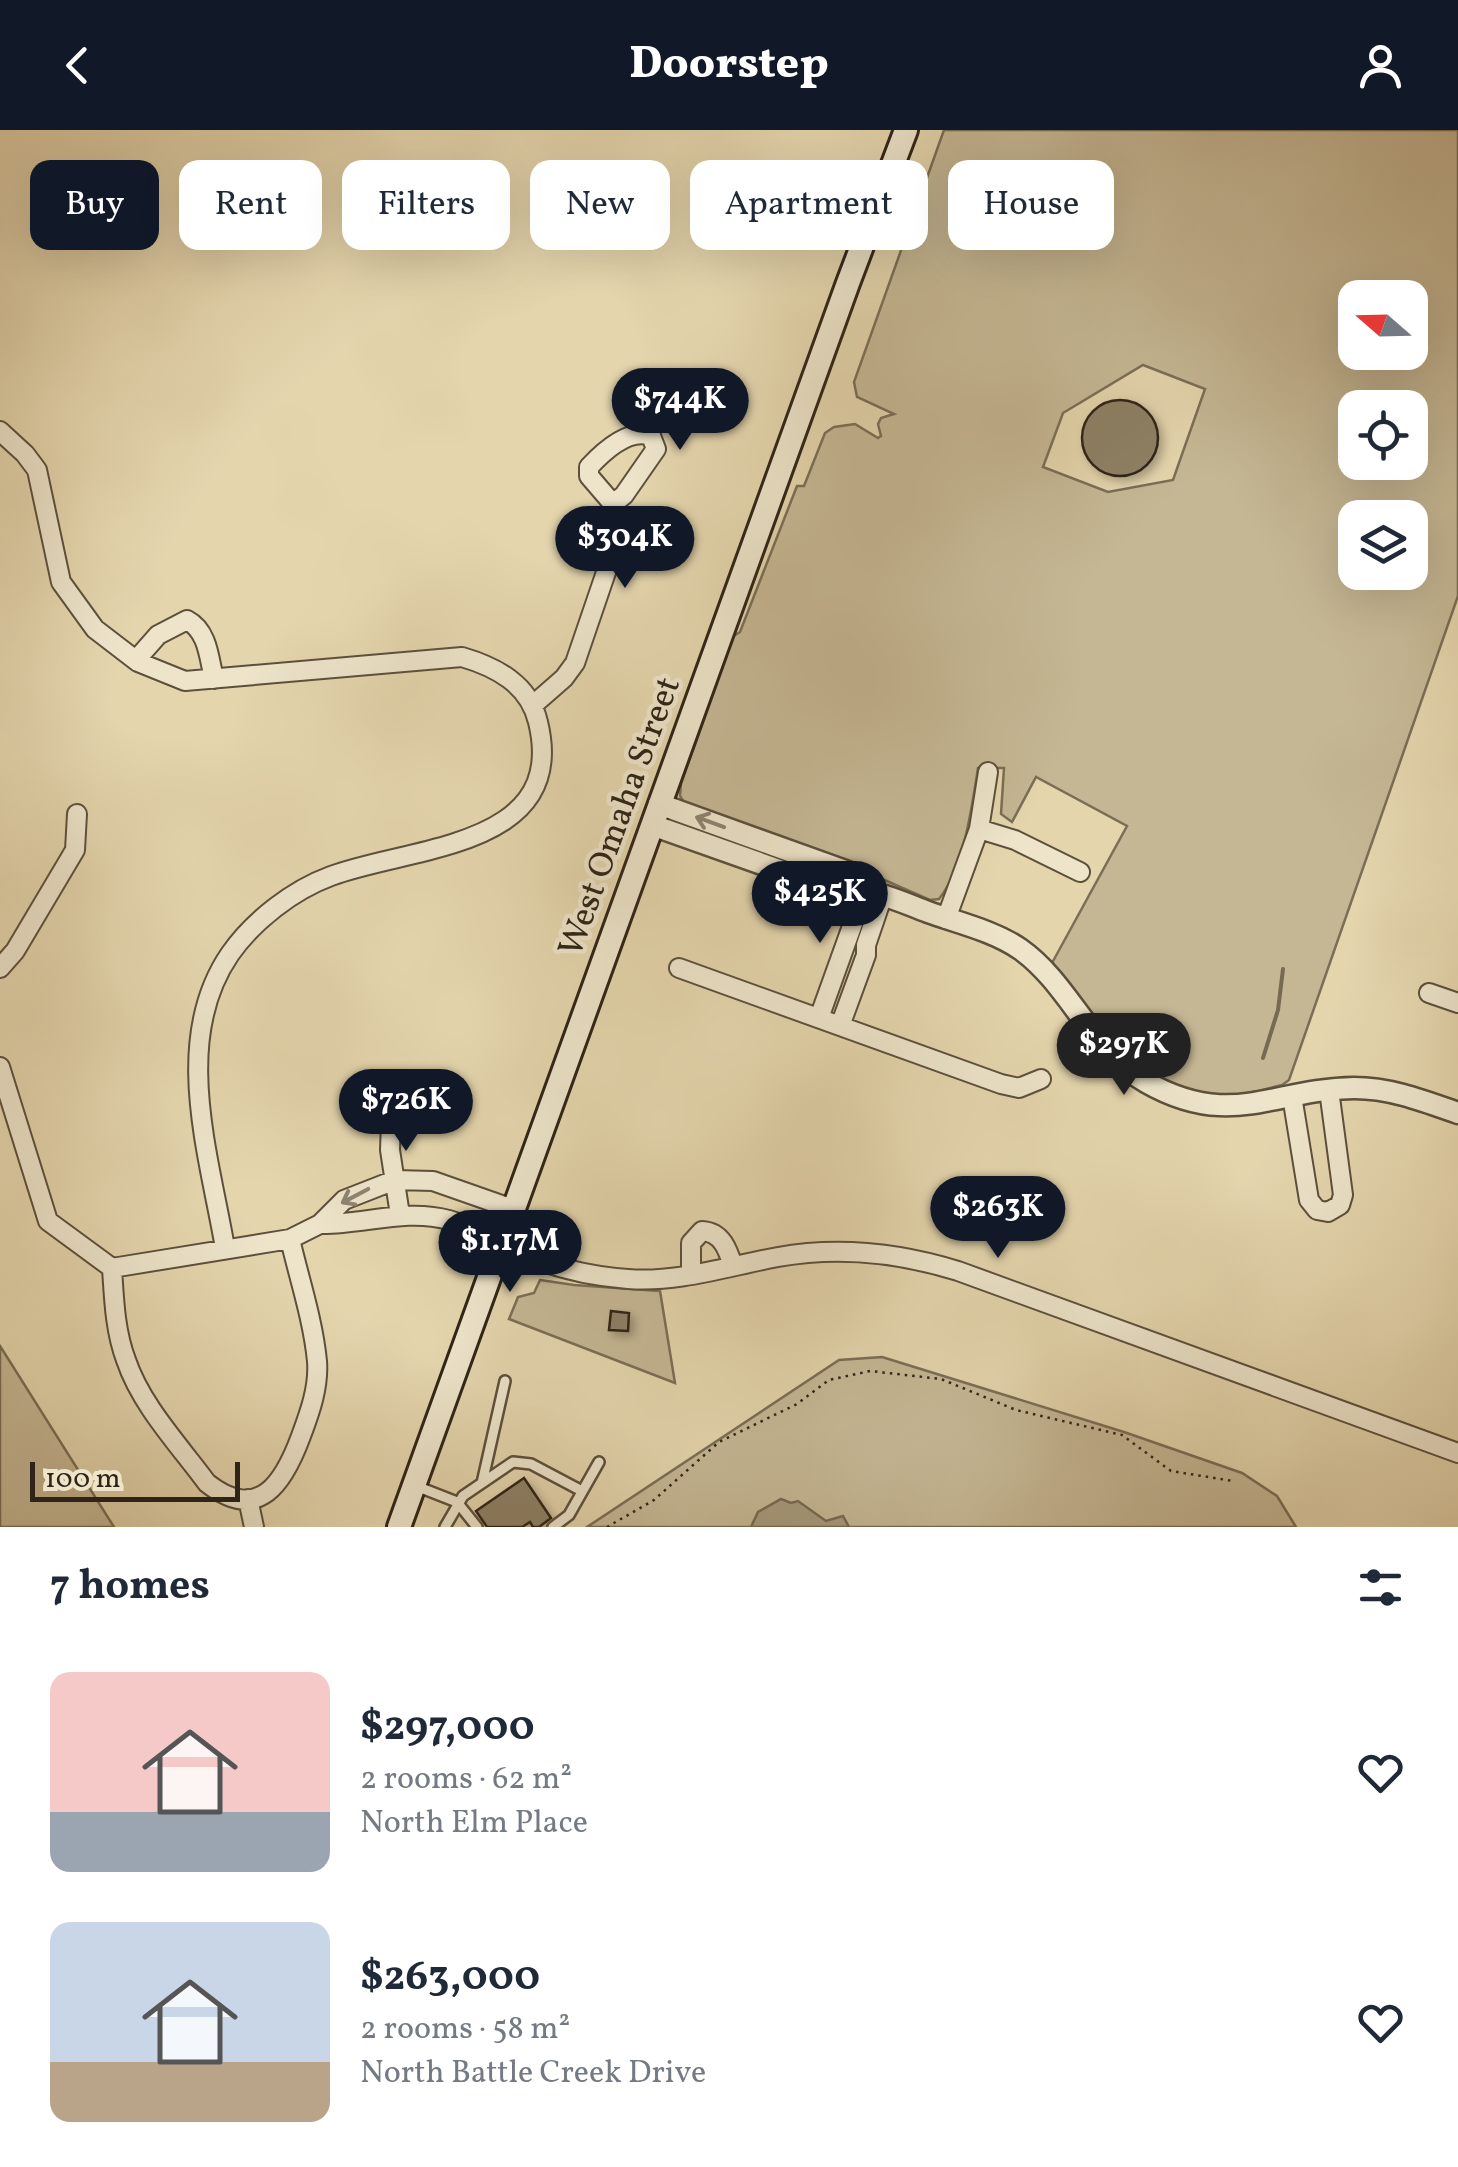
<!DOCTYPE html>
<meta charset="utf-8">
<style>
:root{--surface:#fff;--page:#f6f6f7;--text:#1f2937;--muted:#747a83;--accent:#111827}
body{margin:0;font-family:Vollkorn,serif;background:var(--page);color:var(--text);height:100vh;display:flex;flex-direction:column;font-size:38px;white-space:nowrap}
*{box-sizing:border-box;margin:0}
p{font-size:32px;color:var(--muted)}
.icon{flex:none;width:55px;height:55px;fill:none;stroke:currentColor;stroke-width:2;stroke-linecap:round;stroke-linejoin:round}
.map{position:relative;height:1397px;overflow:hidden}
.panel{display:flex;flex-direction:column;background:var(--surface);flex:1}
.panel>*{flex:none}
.guide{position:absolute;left:30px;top:30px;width:1400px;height:90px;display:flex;gap:20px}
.needle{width:65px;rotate:290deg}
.buttons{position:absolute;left:1338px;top:150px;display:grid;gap:20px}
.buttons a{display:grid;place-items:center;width:90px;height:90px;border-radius:20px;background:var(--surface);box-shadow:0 10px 40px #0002;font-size:50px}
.scale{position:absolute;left:30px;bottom:25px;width:210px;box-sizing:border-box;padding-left:10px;border:5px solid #2f2417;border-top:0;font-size:28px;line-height:35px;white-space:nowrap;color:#2f2417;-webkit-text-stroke:8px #ede4ca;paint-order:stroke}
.price{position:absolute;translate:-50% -85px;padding:0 22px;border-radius:35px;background:var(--accent);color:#fff;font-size:32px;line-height:65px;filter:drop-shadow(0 2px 5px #0008)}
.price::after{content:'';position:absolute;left:50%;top:60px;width:30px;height:22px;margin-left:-15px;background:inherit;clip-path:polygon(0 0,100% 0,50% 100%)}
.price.selected{background:#222;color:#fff}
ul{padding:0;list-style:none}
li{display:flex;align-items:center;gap:30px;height:250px;padding:0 50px}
li span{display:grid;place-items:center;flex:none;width:280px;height:200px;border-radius:20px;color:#555}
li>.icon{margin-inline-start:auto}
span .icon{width:120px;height:120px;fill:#fffc;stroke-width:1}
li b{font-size:42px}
h2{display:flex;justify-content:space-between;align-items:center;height:120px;padding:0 50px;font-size:42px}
.tag{padding:0 35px;border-radius:20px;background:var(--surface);box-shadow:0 10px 40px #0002;font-size:35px;line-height:90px}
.tag.selected{background:var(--accent);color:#fff}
header{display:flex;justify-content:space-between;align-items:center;height:130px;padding:0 50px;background:var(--accent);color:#fff;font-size:45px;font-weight:800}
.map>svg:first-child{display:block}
.green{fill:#c5b794;stroke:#7a6e56;stroke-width:2.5;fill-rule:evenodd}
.water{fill:#a6997a;stroke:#766a52;stroke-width:2.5}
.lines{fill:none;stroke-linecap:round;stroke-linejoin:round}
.stream{stroke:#766a52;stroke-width:4}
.building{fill:#8d8065;stroke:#2f2417;stroke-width:2.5;filter:url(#shadow)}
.service-casing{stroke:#5c503c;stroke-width:14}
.minor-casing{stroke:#5c503c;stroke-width:22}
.tertiary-casing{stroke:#5c503c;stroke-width:25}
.secondary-casing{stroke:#2f2417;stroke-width:28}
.path{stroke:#2f2417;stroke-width:2.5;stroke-dasharray:2.5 5;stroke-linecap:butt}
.service{stroke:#ede4ca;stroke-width:9}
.minor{stroke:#ede4ca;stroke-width:18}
.tertiary{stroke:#ede4ca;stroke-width:20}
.secondary{stroke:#ede4ca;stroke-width:22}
.oneway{stroke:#8e8470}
.labels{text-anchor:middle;stroke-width:9;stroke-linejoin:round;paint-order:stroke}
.street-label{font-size:35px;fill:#2f2417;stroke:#ede4ca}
</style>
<header><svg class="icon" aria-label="back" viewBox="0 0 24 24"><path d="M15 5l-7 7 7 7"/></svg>Doorstep<svg class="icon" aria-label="person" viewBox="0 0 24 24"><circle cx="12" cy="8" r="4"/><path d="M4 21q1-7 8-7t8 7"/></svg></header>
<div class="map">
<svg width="1458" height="1397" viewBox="0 0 1458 1397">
<defs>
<filter id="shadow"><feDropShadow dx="4.5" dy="4.5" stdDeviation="5" flood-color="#0004"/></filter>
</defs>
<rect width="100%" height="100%" fill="#e4d5ad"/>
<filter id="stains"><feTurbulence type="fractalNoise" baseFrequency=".002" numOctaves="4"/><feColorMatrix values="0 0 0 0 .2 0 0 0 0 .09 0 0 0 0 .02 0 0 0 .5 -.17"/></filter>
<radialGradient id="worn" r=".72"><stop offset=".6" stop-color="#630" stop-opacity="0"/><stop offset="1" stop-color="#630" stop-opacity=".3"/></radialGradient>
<path class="green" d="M944,0H1458V466L1289,950L1282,955C1265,959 1246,965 1228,965C1144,967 1099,890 1052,833L1127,696L1036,647L1012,692L1001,684L1004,638H978C972,676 964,738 939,769L930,770L850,735L685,674L680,666L681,653L712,566L726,511L740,502L797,356H804L825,303L834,297L855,294L878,308L881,306L878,294L881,288L894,284L857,267L854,252ZM1355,168H1410V222H1355ZM1143,235L1205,259L1173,350L1108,362L1043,337L1063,283ZM1355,278H1410V332H1355ZM1355,388H1410V442H1355Z
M540,1150L574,1155L660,1161L675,1253L509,1189L518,1167L534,1163Z
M0,1216L114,1397H0Z
M882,1227L1124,1302L1242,1343L1277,1366L1296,1397H587L839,1230Z"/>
<path class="water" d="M781,1369L791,1373L798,1371L826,1391L843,1386L849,1397H751L758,1382Z"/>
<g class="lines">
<path class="stream" d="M1263,928L1278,880L1283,839"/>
</g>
<path class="building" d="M1082 308a38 38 0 1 1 76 0a38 38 0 1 1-76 0Z
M611,1181L629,1183L628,1201L609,1200Z
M524,1348L551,1388L539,1397H533L530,1392L522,1397H487L476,1381Z"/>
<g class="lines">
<defs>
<path id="service" d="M482,1353L505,1251
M416,1356L457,1372L477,1397
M445,1397L463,1366L513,1332L531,1334L582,1361
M553,1397L569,1385L599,1332"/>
<path id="minor" d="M0,301L25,324L37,340L61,452L95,499L138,532L185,551L462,527C496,537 529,554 538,592C569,719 410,716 331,746C293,760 254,790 230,824C171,910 209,1024 225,1118
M136,530L158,505L187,490C208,501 209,528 214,549
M532,576L564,548L575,533L617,410L613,374L589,346V337C604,321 629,298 651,306L656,319L624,365L613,374
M979,699L1015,710L1080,742
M946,789L979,699L988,642
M0,838L15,821L75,720L77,684
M679,838L1001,954L1019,958L1041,949
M1429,863L1458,873
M819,888L865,760
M840,896L866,825V815L883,765
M0,937L48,1091L112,1138L290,1109L320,1094L344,1070L395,1050L433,1051L513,1079
M392,964L390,1020L400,1085
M1292,966L1309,1070L1317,1080L1328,1082L1340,1075L1343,1065L1329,960
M320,1094C363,1095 405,1078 449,1090C474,1097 494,1110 518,1121C552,1138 590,1146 628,1149C678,1153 729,1136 778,1127C839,1116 900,1123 958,1141L1458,1323
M112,1138C114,1169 115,1201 126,1230C141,1275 179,1315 207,1353C259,1394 284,1352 301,1306C310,1282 319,1257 317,1231C313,1190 299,1148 290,1109
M691,1144V1113L702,1101C722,1102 728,1120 733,1136
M248,1369L254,1397"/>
<path id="tertiary" d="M659,674L848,742L861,759
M652,695L841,762C872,757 899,771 928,782C959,793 994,801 1020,819C1070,854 1092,922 1146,952C1230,1000 1273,959 1354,958C1391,958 1424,971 1458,983"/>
<path id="secondary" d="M399,1397L848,153L906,0"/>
</defs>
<use href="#service" class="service-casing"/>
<use href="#minor" class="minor-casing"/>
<use href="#tertiary" class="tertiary-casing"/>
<use href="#secondary" class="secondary-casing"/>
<path class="path" d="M607,1397L654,1370L719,1312L797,1274L829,1250L870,1241L941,1249L1016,1280L1122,1305L1171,1341L1233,1351"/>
<use href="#service" class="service"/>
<use href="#minor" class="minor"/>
<use href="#tertiary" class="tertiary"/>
<use href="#secondary" class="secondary"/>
</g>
<defs><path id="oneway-shaft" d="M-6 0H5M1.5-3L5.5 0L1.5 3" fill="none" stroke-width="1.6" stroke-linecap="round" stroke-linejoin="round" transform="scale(2.5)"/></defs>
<g class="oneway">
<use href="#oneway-shaft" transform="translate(710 692) rotate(-160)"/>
<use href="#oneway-shaft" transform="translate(355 1066) rotate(152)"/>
</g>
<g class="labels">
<g class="street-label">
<text transform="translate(618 686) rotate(-70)" y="12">West Omaha Street</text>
</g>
</g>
<rect width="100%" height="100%" filter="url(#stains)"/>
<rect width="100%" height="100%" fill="url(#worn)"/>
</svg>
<div class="buttons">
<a><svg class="needle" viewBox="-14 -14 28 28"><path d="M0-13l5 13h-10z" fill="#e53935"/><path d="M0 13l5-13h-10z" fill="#747a83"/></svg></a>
<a><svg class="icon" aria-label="locate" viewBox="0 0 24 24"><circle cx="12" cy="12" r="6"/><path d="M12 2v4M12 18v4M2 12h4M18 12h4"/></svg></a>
<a><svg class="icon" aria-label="layers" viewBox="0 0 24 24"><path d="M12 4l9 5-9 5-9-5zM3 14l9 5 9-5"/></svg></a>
</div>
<div class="scale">100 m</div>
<b class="price" style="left:680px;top:323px">$744K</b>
<b class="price" style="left:625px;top:461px">$304K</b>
<b class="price" style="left:820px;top:816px">$425K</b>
<b class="price selected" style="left:1124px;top:968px">$297K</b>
<b class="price" style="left:406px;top:1024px">$726K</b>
<b class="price" style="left:998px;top:1131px">$263K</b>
<b class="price" style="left:510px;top:1165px">$1.17M</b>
<div class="guide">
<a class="tag selected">Buy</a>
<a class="tag">Rent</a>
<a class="tag">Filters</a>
<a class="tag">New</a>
<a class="tag">Apartment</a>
<a class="tag">House</a>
</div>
</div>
<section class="panel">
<h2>7 homes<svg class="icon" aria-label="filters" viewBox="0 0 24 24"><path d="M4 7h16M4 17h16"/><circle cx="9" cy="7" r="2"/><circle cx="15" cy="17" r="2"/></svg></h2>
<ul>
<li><span style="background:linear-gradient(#f6c9c9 70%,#9aa5b1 0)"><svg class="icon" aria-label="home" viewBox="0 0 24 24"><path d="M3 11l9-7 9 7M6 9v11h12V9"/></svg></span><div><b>$297,000</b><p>2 rooms · 62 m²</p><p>North Elm Place</p></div><svg class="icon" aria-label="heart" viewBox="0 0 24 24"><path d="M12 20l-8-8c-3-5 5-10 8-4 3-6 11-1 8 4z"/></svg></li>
<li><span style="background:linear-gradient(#c9d6e8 70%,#b9a48a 0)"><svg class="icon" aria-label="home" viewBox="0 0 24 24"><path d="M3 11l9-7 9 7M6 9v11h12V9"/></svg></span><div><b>$263,000</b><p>2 rooms · 58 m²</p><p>North Battle Creek Drive</p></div><svg class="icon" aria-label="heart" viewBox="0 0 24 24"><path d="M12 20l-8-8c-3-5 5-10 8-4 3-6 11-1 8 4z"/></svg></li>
</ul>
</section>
